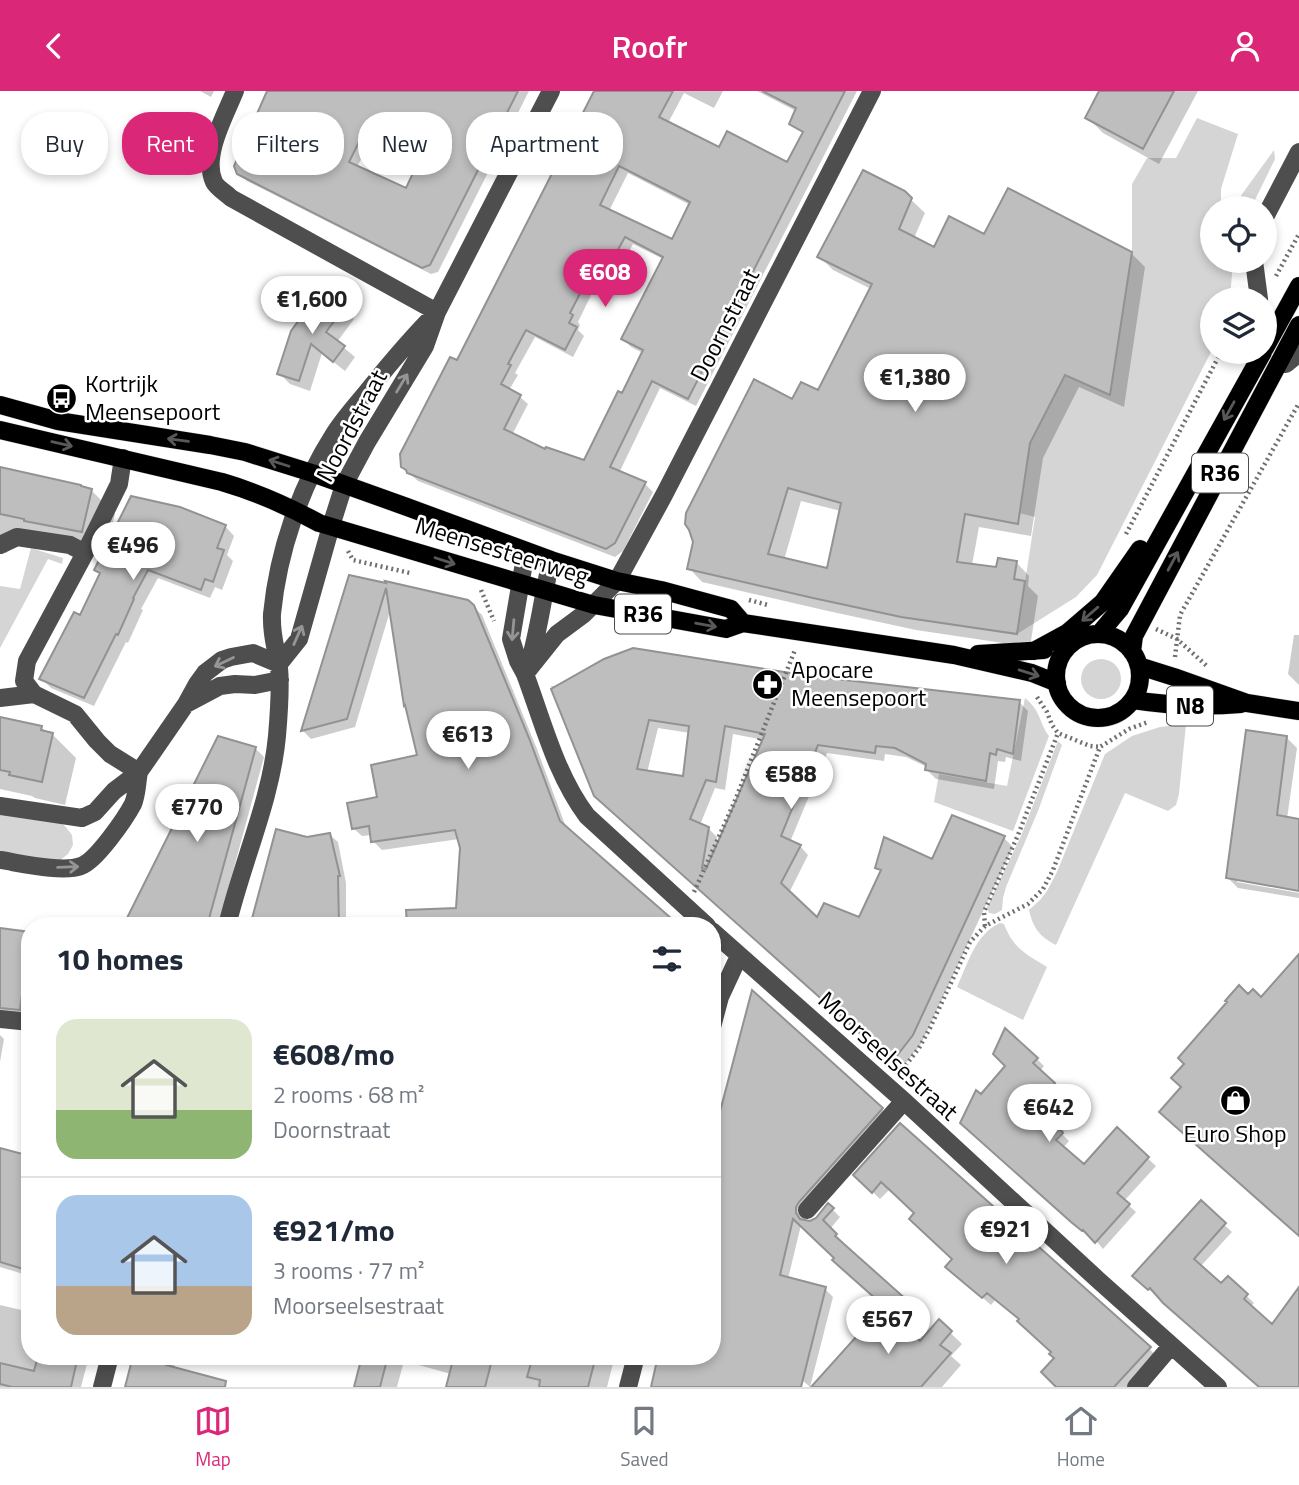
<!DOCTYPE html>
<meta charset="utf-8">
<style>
:root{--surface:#fff;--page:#f6f6f7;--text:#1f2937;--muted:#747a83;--line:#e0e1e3;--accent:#db2777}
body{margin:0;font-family:"Titillium Web",sans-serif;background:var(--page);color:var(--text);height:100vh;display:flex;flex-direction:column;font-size:26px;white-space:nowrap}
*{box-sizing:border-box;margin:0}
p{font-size:23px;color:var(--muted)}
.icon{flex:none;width:38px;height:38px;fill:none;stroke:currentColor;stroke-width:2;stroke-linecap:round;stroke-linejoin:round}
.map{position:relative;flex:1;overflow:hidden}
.details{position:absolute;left:21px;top:826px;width:700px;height:448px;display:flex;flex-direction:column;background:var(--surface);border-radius:28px;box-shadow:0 4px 10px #0003}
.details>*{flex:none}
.banner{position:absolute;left:21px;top:21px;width:700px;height:63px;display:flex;gap:14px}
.controls{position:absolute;left:1200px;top:105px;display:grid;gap:14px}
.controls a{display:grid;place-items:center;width:77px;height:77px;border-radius:50%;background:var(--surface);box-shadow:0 4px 10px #0003;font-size:35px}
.price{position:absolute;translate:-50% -60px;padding:0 16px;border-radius:24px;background:#fff;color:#222;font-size:23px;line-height:46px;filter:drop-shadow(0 2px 4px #0008)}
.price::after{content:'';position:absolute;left:50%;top:42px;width:21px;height:16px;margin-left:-10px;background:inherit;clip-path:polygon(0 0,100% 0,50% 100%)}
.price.active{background:var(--accent);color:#fff}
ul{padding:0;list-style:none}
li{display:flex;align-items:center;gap:21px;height:175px;padding:0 35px}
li+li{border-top:2px solid var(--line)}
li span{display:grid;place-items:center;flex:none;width:196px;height:140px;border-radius:21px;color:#555}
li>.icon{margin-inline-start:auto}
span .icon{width:84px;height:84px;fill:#fffc;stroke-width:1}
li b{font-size:30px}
h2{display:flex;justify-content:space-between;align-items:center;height:84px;padding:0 35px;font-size:30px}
.pill{padding:0 24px;border-radius:28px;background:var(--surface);box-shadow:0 4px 10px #0003;font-size:24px;line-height:63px}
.pill.active{background:var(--accent);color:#fff}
header{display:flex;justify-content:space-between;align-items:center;height:91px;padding:0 35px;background:var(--accent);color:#fff;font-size:32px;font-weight:600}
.dock{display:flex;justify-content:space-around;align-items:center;height:98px;border-top:2px solid var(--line);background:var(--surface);font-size:19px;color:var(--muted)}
.dock a{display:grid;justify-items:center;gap:4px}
.dock .active{color:var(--accent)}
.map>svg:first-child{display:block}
.green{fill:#d5d5d5}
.shadow{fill:#0003;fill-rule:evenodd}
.building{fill:#bebebe;stroke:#929292;stroke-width:2;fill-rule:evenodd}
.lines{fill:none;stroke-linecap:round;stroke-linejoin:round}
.major-casing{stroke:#dbdbdb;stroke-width:19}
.path{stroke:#707070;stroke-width:4.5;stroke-dasharray:2 3.5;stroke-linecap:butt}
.minor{stroke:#4e4e4e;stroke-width:18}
.major{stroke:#000;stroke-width:18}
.oneway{stroke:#959595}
.oneway2{stroke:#595959}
.labels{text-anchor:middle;stroke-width:5;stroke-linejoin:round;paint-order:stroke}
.shield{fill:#fff;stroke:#4c4c4c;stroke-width:2}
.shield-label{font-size:23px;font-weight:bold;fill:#000}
.street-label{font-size:24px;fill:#000;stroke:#fff}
.poi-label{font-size:24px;fill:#000;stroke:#fff;text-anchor:start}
</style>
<header><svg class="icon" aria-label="back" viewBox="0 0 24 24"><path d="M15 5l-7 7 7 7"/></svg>Roofr<svg class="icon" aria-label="person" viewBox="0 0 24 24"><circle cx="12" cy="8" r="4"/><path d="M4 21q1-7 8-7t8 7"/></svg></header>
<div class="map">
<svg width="1299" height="1296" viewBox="0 0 1299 1296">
<rect width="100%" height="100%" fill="#fff"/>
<path class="green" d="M1197,27L1238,43L1221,98V117H1213V170H1233L1230,208H1213V257L1097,484L1076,506L1017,543L1035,426L1019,422L1030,352L1065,284L1110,303L1132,161V93L1147,67H1176Z
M1274,59L1275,68L1251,117H1232Z
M31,457L63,467L62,473L48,468L0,557V495L20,498Z
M1081 588a20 20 0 1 1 40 0a20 20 0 1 1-40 0Z
M1025,607C1042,621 1038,630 1049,645L1013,740L934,711L939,683L1007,695Z
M1186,633L1179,703L1176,714L1168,720L1125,702L1056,854C1040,846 1033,837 1029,819L1040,809L1047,800L1057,781L1105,663L1132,645L1160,636Z
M1058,650L1062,654L1038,720L1006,796L1003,807L1002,819L995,823L989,822L987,816L1021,745Z
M0,722L61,732L65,735L72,744L73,754L68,763L59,770L0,765Z
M1000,832L1004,833C1013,857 1026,863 1047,876L1023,929L957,896C967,874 976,842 1000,832Z"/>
<path class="shadow" d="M200,0H214L211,6Z
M269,0H529L438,181L431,183L247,90L238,82ZM374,43L422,67L407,99L357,76Z
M596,0H723L714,17L684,2L668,32L720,58L788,74L804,43L791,33L796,20L757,0H857L696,315L660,297L619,382L645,393L653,401L623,460L615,466L418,390L402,376L458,272ZM628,82L690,114L673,150L609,120ZM633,153L663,168L623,248L631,256L643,262L623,305L584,371L546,360L512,344L528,313L519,305L509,299L518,284L515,282L535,246L573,266L584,245L578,239L580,234L578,231L596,194L608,200Z
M1101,0H1198L1159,73L1103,42L1087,26Z
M168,46L175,54L165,75L135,59L127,52Z
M904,102L925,122L914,147L934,158L985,145L1131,162L1145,176L1124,316L1079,296L1043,367L1031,445L979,436L972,474L998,478L1016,471L1029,485L1028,495L1038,505L1030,556L916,539L828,520L702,491L689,477L793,311L819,302L871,198L833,179L819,165ZM801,410L841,420L828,479L784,469Z
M344,217L354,228L337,251L355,266L345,280L322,262L310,300L290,293L279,282Z
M0,377L91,399L115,423L108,451L225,435L234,445L227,464L233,470L222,499L215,496L210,507L158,487L141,518L143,519L128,552L126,551L94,615L51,597L41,587L80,526L101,484L96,479L104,463L11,445L7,462L0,460Z
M350,486L473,515L482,524L537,658L567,739L458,819L462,757L459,748L382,759L373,750L372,744L362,745L353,737L419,665L391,517L355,636L311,648L303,640Z
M1294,544H1299V594L1288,583Z
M810,586L1019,611L1028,620L1021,670L1006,666L1005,671L998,670L994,698L936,688L927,679V676L906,666L885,663L884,670L827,662L790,751L800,755L808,764L789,802L818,828L859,829L882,781L877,776L933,770L1004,747L1013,756L921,953L901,978L596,704L551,595ZM658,637L690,642L684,687L647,682ZM733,643L764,649L715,758L717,746L708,737L700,734L715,697L725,699Z
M0,628L42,637L46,642L52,643L76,667L65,714L35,707L32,705L0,698Z
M1287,647L1297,657L1287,728L1299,729V798L1237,787V791L1299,802V807L1238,797L1228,787Z
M255,657L264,666L218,835H125Z
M330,744L338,751L346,792V835H253L307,748Z
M0,838L30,843V926L0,927Z
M712,867L716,871L712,886Z
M0,944L4,948L0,971Z
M1037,968L1044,975L1040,980L1061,1000L1052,1010L1062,1021L1054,1030L1064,1040L1062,1043L1069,1050L1063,1057L1085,1076L1117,1039L1156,1075L1124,1110L1136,1121L1103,1158L1092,1145L1090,1147L970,1039L982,1006Z
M882,1018L889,1026L803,1124V1130L810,1132L817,1128L829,1115L840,1126L830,1138L843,1151L842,1153L914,1219L903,1231L842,1176L836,1167L801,1134L788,1188L825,1198L833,1206L810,1296L795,1283L791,1296H653L712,1265V1062Z
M900,1034L1157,1265L1129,1296H1058L1056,1268L1053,1262L1021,1229L996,1208L991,1214L955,1183L954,1168L917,1122L890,1098L880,1108L855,1084Z
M0,1059L30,1067V1185L0,1176Z
M1201,1112L1232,1141L1200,1176L1221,1195L1228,1187L1254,1212L1250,1216L1273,1236L1299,1220V1296H1260L1158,1203L1156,1205L1142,1192Z
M0,1214L30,1221V1265H89L81,1296H0Z
M939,1231L962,1253L951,1265L961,1274L942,1296H813L921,1252Z
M135,1265H169L175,1272L174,1278L203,1296H126Z
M364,1265H615L607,1296H448L451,1283L404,1270L397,1296H355Z"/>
<path class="building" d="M267,0H518L430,174L422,177L237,83L234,75ZM366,37L421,65L406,97L349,71Z
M594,0H673L659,26L719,56L727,40L787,71L803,41L789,33L796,17L762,0H845L688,308L652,290L610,376L646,391L615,452L606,458L407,382L406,379L401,376L400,363L450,266L457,269ZM619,75L690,111L672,148L600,114ZM625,146L663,166L621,248L643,259L622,302L618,300L584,369L546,356L545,358L504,338L521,304L501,293L511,274L508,273L526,239L565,259L577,236L569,232L573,224L570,222L588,187L599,193Z
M1099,0H1174L1143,58L1085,27Z
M137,28L169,45L157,68L125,52Z
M863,79L905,100L912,107L899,138L934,156L949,125L984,143L1008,97L1132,161L1110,304L1065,284L1030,352L1018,433L965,423L957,471L996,476L998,467L1017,470L1014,488L1025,490L1017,543L901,526L813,507L687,478L693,451L689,439L685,433L686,422L754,288L792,308L801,291L818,299L872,193L817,166ZM788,397L841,412L827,477L768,463Z
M321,199L345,216L326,241L345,255L333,271L311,253L299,290L277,283L291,240Z
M0,376L81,394V395L92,398L82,441L24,430V428L0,423Z
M131,405L180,416L226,434L217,457L224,459L213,491L205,488L201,499L148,479L133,507L134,508L118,544L116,543L84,607L39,588L74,521L80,524L100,482L94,479Z
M349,484L386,492L385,490L468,509L474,514L529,647L560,730L680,835H407L406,819L456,817L460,757L455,739L371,751L369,735L352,738L347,712L377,706L371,674L417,664L405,614L404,615L386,497L347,628L301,640Z
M633,557L810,585L1020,609L1013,663L997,658L996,664L990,662L986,690L925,679L926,673L895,657L876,655L875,662L818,654L781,745L801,754L781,792L817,826L824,812L859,826L881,779L875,777L884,746L932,768L952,724L1005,745L913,944L892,971L594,705L551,598L604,568ZM649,629L689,635L683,685L637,678ZM725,635L765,643L706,778L702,777L709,736L690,728L706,689L716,691Z
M0,626L42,635L41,639L53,642L42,691L9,684L10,681L0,679Z
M1246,639L1287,645L1277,724L1299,728V800L1226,787Z
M218,645L256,656L207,835H123Z
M276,738L307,746L330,742L340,785H338L339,835H250Z
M0,837L30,841V889H24L20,919L0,917Z
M1299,863V1145L1159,1021L1181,996L1171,987L1184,973L1178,967L1227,911L1225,910L1239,894L1248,903L1253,898L1261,906Z
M752,899L883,1017L799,1111L796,1116V1122L800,1128L810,1130L816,1127L828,1112L834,1117L823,1129L837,1143L835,1145L908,1210L895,1225L832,1169L834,1167L793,1128L780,1184L826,1196L801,1296H651L658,1265H712V1051Z
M1005,937L1038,967L1033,972L1055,992L1046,1002L1056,1012L1048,1021L1058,1031L1055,1034L1063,1042L1056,1049L1084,1073L1117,1036L1149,1066L1117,1102L1130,1113L1095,1152L1083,1139L1082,1140L1071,1131L960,1032L976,999L981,1003L1005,975L993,963Z
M900,1032L1151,1256L1114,1296H1056L1041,1281L1054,1267L1049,1263L1051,1261L1017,1230L1019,1228L987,1202L982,1207L945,1176L952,1168L909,1128L914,1122L894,1103L881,1091L872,1102L853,1084Z
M0,1057L30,1065V1180L0,1171Z
M1201,1109L1226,1132L1194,1168L1221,1192L1228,1185L1248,1203L1244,1208L1272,1233L1299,1196V1296H1259L1163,1212L1150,1197L1148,1199L1132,1185Z
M883,1216L920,1250L939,1228L952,1240L940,1254L951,1262L921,1296H811Z
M38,1265H78L71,1296H12L0,1293V1272L34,1280Z
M133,1265H168L166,1274L226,1290L225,1296H125Z
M362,1265H388L380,1296H354Z
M454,1265H493L485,1296H446Z
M533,1265H596L588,1296H539L540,1289L527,1286Z"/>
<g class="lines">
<defs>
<path id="major" d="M1265,257L1299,195
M0,314L58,330L210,354L245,361L312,382L407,416L551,469L617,490L661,499L731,518L743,532
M0,339L222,391C256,401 288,415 319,432L594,514L726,538L743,532L954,564L1032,582L1057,592
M1099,543L1120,518L1263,261
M1056 585a42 42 0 1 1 84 0a42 42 0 1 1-84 0Z
M1034,560L1067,542L1103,511L1140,458
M1132,561L1134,545L1299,234
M978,563L1044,559
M1139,575L1174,586L1247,612L1299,620
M1133,609C1171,615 1203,616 1241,613"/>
</defs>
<use href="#major" class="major-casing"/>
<path class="path" d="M1276,185L1299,143
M1126,443L1221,261
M348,460L353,469L410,482
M481,499L494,530
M749,509L768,514
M1156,538L1177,548L1208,576
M1175,566L1180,524L1299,312
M1037,606L1047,621L1052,634L1058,642L1090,655L1100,656
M694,801L734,712L795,559
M985,835L984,821L1018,744L1058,642
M899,983L919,957L930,937L970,851L985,835L1028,813L1043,798L1053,779L1100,656L1129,638L1148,631"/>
<path class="minor" d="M235,0C225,25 202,65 214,91C217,97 226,102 231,107L437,221
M1265,126L1299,61
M1254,170L1259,208
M1280,273H1286L1299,262
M123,367L119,393L85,462L27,570L24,590L34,603L75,623L97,650L110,663L139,681
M0,454L17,446L70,454L85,462
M526,460L511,548L518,570L525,583C543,631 556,684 587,725L707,835
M279,573L299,548L331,435L344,394L367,351L425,255L437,221L551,0
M529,573C539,540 543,504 551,469
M525,583L557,543L584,523L617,490L664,404L872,0
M0,607L34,603
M186,613L220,595L235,593L255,594L280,589
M0,715L82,727L95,721L114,700L139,681L186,613L197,593L205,582L222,569L231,566L253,562L279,573
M0,769C20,772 63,782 81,775C96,770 125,728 133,713C137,704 137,691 139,681
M227,835C242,771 271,710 277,645C279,622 281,598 279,576C276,556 271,545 272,523C278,461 300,396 334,343C344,327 358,312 370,297C391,271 413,245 437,221
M712,840L904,1010L1097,1188L1218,1296
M0,928L30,931
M712,936L720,906L739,865
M807,1119L904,1010
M102,1296L110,1265
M628,1296L636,1265
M1136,1296L1171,1255"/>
<use href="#major" class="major"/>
</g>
<defs><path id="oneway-shaft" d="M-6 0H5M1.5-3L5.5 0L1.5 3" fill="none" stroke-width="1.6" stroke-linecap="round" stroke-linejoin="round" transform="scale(1.75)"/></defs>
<g class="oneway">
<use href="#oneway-shaft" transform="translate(402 292) rotate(-59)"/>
<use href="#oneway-shaft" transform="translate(513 539) rotate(95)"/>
<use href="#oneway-shaft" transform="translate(298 544) rotate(-66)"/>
<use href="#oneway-shaft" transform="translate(224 571) rotate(154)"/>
<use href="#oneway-shaft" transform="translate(68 776) rotate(-2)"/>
</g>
<g class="oneway2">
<use href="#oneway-shaft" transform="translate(1229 320) rotate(119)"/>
<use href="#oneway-shaft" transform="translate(178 349) rotate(-172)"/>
<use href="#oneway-shaft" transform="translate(62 353) rotate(13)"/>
<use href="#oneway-shaft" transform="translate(279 372) rotate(-162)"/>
<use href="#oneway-shaft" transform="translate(445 470) rotate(18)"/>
<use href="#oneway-shaft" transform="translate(1173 470) rotate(-62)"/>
<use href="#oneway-shaft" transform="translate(1090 523) rotate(139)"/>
<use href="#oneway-shaft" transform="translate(706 534) rotate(10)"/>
<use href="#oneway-shaft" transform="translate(1029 582) rotate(17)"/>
</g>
<defs>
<symbol id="bus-disc" viewBox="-11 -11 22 22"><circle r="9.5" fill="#000" stroke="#fff"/><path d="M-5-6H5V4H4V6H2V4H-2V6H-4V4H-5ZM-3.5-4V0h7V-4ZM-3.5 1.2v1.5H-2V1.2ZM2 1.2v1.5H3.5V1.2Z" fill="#fff"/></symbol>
<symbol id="pharmacy-disc" viewBox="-11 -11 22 22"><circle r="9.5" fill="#000" stroke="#fff"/><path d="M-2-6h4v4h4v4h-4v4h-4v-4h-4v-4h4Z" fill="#fff"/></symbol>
<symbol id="shop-disc" viewBox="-11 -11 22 22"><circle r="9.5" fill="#000" stroke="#fff"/><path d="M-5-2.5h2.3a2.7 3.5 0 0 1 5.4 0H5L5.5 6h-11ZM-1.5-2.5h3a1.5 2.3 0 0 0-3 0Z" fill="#fff"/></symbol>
</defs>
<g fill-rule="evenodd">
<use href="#bus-disc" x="44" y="290" width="35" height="35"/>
<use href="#pharmacy-disc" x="750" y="576" width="35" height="35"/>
<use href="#shop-disc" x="1218" y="992" width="35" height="35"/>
</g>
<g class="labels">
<g class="shield">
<rect x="1192" y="362.5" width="56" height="39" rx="5"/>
<rect x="615" y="503.5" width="56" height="39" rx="5"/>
<rect x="1167" y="595.5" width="46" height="39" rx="5"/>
</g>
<g class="shield-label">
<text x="1220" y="390">R36</text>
<text x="643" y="531">R36</text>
<text x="1190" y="623">N8</text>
</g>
<g class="street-label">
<text transform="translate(725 234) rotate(-63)" y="8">Doornstraat</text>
<text transform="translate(352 335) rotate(-62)" y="8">Noordstraat</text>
<text transform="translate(502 460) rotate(17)" y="8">Meensesteenweg</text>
<text transform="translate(888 965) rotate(42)" y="8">Moorseelsestraat</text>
</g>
<g class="poi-label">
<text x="85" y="301">Kortrijk<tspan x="85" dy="28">Meensepoort</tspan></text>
<text x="791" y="587">Apocare<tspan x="791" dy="28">Meensepoort</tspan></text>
<text x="1235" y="1051" text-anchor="middle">Euro Shop</text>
</g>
</g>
</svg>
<div class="controls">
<a><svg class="icon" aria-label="locate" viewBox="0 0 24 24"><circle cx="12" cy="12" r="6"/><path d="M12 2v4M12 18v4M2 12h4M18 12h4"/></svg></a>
<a><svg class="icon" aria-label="layers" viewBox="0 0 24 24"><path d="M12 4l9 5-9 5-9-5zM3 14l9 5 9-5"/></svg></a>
</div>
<b class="price active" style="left:605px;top:218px">€608</b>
<b class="price" style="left:312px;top:245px">€1,600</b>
<b class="price" style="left:915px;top:323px">€1,380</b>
<b class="price" style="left:133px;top:491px">€496</b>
<b class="price" style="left:468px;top:680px">€613</b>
<b class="price" style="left:791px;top:720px">€588</b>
<b class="price" style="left:197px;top:753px">€770</b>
<b class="price" style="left:1049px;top:1053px">€642</b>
<b class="price" style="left:1006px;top:1175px">€921</b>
<b class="price" style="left:888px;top:1265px">€567</b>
<div class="banner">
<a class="pill">Buy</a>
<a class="pill active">Rent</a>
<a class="pill">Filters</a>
<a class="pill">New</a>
<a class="pill">Apartment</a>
</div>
<section class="details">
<h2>10 homes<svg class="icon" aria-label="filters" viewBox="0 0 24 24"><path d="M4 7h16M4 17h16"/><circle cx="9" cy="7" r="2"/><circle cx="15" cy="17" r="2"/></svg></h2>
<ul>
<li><span style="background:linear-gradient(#dfe7d0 65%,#8fb573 0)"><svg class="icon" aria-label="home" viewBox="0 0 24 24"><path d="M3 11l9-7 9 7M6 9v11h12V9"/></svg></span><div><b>€608/mo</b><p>2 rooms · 68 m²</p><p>Doornstraat</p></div></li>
<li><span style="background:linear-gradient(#a9c7e8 65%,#b9a48a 0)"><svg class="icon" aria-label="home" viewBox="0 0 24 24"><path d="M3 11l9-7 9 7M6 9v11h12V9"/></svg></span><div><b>€921/mo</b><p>3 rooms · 77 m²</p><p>Moorseelsestraat</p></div></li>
</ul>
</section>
</div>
<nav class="dock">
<a class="active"><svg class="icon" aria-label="map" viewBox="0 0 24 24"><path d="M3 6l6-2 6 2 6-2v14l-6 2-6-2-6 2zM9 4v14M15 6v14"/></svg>Map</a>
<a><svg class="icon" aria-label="saved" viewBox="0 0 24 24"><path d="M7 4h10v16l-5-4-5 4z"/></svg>Saved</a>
<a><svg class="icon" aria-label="home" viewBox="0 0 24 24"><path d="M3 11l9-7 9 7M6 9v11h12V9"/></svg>Home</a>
</nav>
